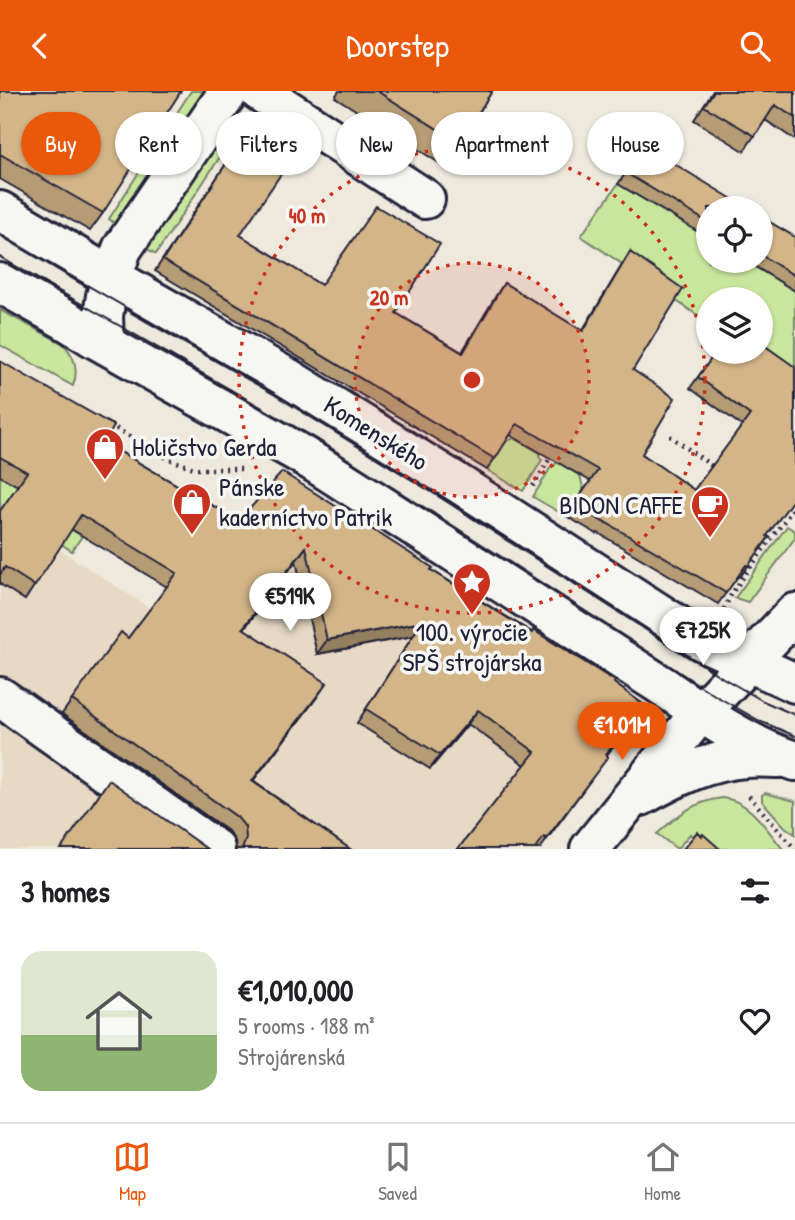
<!DOCTYPE html>
<meta charset="utf-8">
<style>
:root{--surface:#fff;--page:#f2f2f2;--text:#202124;--muted:#757577;--line:#e0e0e0;--accent:#ea580c}
body{margin:0;font-family:"Patrick Hand",sans-serif;background:var(--page);color:var(--text);height:100vh;display:flex;flex-direction:column;font-size:26px;white-space:nowrap}
*{box-sizing:border-box;margin:0}
p{font-size:23px;color:var(--muted)}
.icon{flex:none;width:38px;height:38px;fill:none;stroke:currentColor;stroke-width:2;stroke-linecap:round;stroke-linejoin:round}
.map{position:relative;height:758px;overflow:hidden}
.details{display:flex;flex-direction:column;background:var(--surface);flex:1}
.details>*{flex:none}
.banner{position:absolute;left:21px;top:21px;width:754px;height:63px;display:flex;gap:14px}
.buttons{position:absolute;left:696px;top:105px;display:grid;gap:14px}
.buttons a{display:grid;place-items:center;width:77px;height:77px;border-radius:50%;background:var(--surface);box-shadow:0 2px 5px #0004;font-size:35px}
.price{position:absolute;translate:-50% -60px;padding:0 16px;border-radius:24px;background:#fff;color:#222;font-size:23px;line-height:46px;filter:drop-shadow(0 2px 4px #0008)}
.price::after{content:'';position:absolute;left:50%;top:42px;width:21px;height:16px;margin-left:-10px;background:inherit;clip-path:polygon(0 0,100% 0,50% 100%)}
.price.active{background:var(--accent);color:#fff}
ul{padding:0;list-style:none}
li{display:flex;align-items:center;gap:21px;height:175px;padding:0 21px}
li+li{border-top:2px solid var(--line)}
li span{display:grid;place-items:center;flex:none;width:196px;height:140px;border-radius:21px;color:#555}
li>.icon{margin-inline-start:auto}
span .icon{width:84px;height:84px;fill:#fffc;stroke-width:1}
li b{font-size:30px}
h2{display:flex;justify-content:space-between;align-items:center;height:84px;padding:0 21px;font-size:30px}
.pill{padding:0 24px;border-radius:32px;background:var(--surface);box-shadow:0 2px 5px #0004;font-size:24px;line-height:63px}
.pill.active{background:var(--accent);color:#fff}
header{display:flex;justify-content:space-between;align-items:center;height:91px;padding:0 21px;background:var(--accent);color:#fff;font-size:32px;font-weight:600}
.menu{display:flex;justify-content:space-around;align-items:center;height:98px;border-top:2px solid var(--line);background:var(--surface);font-size:19px;color:var(--muted)}
.menu a{display:grid;justify-items:center;gap:4px}
.menu .active{color:var(--accent)}
.map>svg:first-child{display:block}
.built{fill:#e7d9c4}
.green{fill:#c9e69d;stroke:#76846c;stroke-width:2}
.lines{fill:none;stroke-linecap:round;stroke-linejoin:round}
.minor-casing{stroke:#22223b;stroke-width:44}
.path{stroke:#22223b;stroke-width:4.5;stroke-dasharray:2 5;stroke-linecap:butt}
.minor{stroke:#f6f6f2;stroke-width:38}
.tram{stroke:#22223b;stroke-width:2}
.wall{fill:#b69c75;stroke:#22223b;stroke-width:2}
.shaded-wall{fill:#947f5f;stroke:#22223b;stroke-width:2}
.building{fill:#d4b588;stroke:#22223b;stroke-width:2}
.ring{fill:none;stroke:#c8321e;stroke-width:3.5;stroke-dasharray:3.5 7}
.labels{text-anchor:middle;stroke-width:7;stroke-linejoin:round;paint-order:stroke}
.street-label{font-size:26px;fill:#22223b;stroke:#f6f6f2}
.poi-label{font-size:26px;fill:#22223b;stroke:#f6f6f2;text-anchor:start}
.centre{fill:#c8321e;stroke:#f6f6f2;stroke-width:3.5}
.ring-label{font-size:21px;text-anchor:middle;font-weight:bold;fill:#c8321e;stroke:#f6f6f2;stroke-width:7;stroke-linejoin:round;paint-order:stroke}
</style>
<header><svg class="icon" aria-label="back" viewBox="0 0 24 24"><path d="M15 5l-7 7 7 7"/></svg>Doorstep<svg class="icon" aria-label="search" viewBox="0 0 24 24"><circle cx="10" cy="10" r="6"/><path d="M15 15l6 6"/></svg></header>
<div class="map">
<svg width="795" height="758" viewBox="0 0 795 758">
<rect width="100%" height="100%" fill="#efe9dd"/>
<filter id="ink" filterUnits="userSpaceOnUse"><feTurbulence type="fractalNoise" baseFrequency=".0143" numOctaves="2"/><feDisplacementMap in="SourceGraphic" scale="14" xChannelSelector="R" yChannelSelector="G"/><feConvolveMatrix kernelMatrix="1 2 1 2 8 2 1 2 1" color-interpolation-filters="sRGB"/></filter>
<g filter="url(#ink)">
<path class="built" d="M289,406L597,677L598,680L540,758H0V420L151,518Z"/>
<path class="green" d="M191,0H209L118,135L109,128Z
M235,22L245,28L156,163L145,157Z
M618,93L709,148V170H745L795,200V292L761,261V208H709V232L581,145Z
M0,219L62,252C75,264 79,278 73,295L0,254Z
M514,347L540,362L539,366L542,369L523,400L487,379L505,351Z
M557,371L580,385L584,400L566,425L533,406L552,374L554,375Z
M0,385L64,422L60,432L82,445L72,460L20,426L0,417Z
M787,435L795,440V447L748,511L735,507Z
M765,702L795,710V743L785,736L762,710V704Z
M722,707C750,709 766,738 783,758H707L690,743L677,758L657,743C678,724 693,711 722,707Z"/>
<g class="lines">
<defs>
<path id="minor" d="M259,0L425,108
M0,120L111,186L286,286L452,389L702,550L795,592
M0,192L67,230L96,248L306,366L661,594C703,623 746,654 795,670
M104,252L103,225L106,205L122,158L229,0
M0,606L215,758
M641,705C674,687 708,669 746,667C757,666 769,667 780,667
M590,758L700,622L795,522"/>
</defs>
<use href="#minor" class="minor-casing"/>
<path class="path" d="M110,334L169,368L196,378H244
M670,345L712,375
M533,395L550,367
M724,518L732,502L795,415
M749,705L795,758"/>
<use href="#minor" class="minor"/>
<path class="tram" d="M0,144L276,303L442,405L723,587L763,610L795,624
M0,166L266,319L432,421L716,605L758,629L795,645"/>
</g>
<path class="wall" d="M0,0L103,122L90,140L0,88Z
M339,0H492L460,52L444,75L335,6Z
M713,0H795V49L765,29L744,60L694,29Z
M249,38L240,144L321,194L396,222L462,261L497,203L504,192L582,240L630,161L633,279L642,363L694,399L742,335L690,297L716,261H761L767,445L769,446L740,486L738,485L718,513L598,442L597,443L566,425L590,390L510,344L487,379L155,180Z
M645,55L709,117V147L618,93Z
M761,126L795,146V200L746,170H761Z
M0,270L105,352L239,430L431,479L614,592L644,614L607,664L608,666L598,679L540,758H458L525,674L468,633L430,678L357,632L413,545L317,563L296,470L244,538L317,606L253,690L350,758H236L235,750L228,740L62,623L72,609L128,547L167,496L71,438L25,509L0,493V420L18,395L0,385Z"/>
<path class="shaded-wall" d="M306,456L296,470L233,551L243,537Z
M422,531L413,545L317,563L327,549Z
M327,592L317,606L242,704L252,690Z
M478,619L468,633L430,678L440,664Z"/>
<path class="building" d="M0,0H181L103,122L0,63Z
M377,0H492L460,52Z
M714,0H795V27L775,14L755,45L704,15Z
M249,38L293,65L240,144L321,194L376,115L440,153L396,222L463,262L504,192L583,240L630,161L683,198L633,279L675,307L642,363L694,399L750,324L698,286L716,261H761V252L795,276V406L767,445L769,446L748,475L746,474L726,502L605,431V432L574,414L598,379L517,333L495,368L163,169Z
M645,55L747,117H709V132L626,82Z
M761,126L795,146V185L761,164Z
M0,270L114,335L105,352L239,430L282,381L433,477L431,479L532,542L533,539L615,590L614,592L644,614L606,663L608,666L546,748L544,746L535,758H458L535,661L478,619L440,664L366,618L422,531L327,549L306,456L243,537L327,592L252,690L350,758H241L243,756L246,747L245,736L237,726L72,609L121,541L128,547L177,482L81,424L35,495L5,476L0,484V420L27,381L0,366Z
M109,689L207,758H61Z
M697,741L702,745L703,743L720,758H683Z"/>
</g>
<circle cx="472" cy="289" r="117" fill="#c8321e" fill-opacity=".12"/>
<g class="ring">
<circle cx="472" cy="289" r="117"/>
<circle cx="472" cy="289" r="233"/>
</g>
<defs>
<symbol id="shop-pin" viewBox="-11 -11 22 30"><path d="M0 17L-7.5 6A9.5 9.5 0 1 1 7.5 6Z" fill="#c8321e" stroke="#f6f6f2"/><path d="M-5-2.5h2.3a2.7 3.5 0 0 1 5.4 0H5L5.5 6h-11ZM-1.5-2.5h3a1.5 2.3 0 0 0-3 0Z" fill="#fff"/></symbol>
<symbol id="cafe-pin" viewBox="-11 -11 22 30"><path d="M0 17L-7.5 6A9.5 9.5 0 1 1 7.5 6Z" fill="#c8321e" stroke="#f6f6f2"/><path d="M-5.5-4.5H6V0H3Q3 3.5 0 3.5H-2.5Q-5.5 3.5-5.5 0ZM3-3.2v2h1.7v-2ZM-6 4.5H4V6H-6Z" fill="#fff"/></symbol>
<symbol id="sight-pin" viewBox="-11 -11 22 30"><path d="M0 17L-7.5 6A9.5 9.5 0 1 1 7.5 6Z" fill="#c8321e" stroke="#f6f6f2"/><path d="M0-6L1.8-2.2L6-1.7L2.9 1.2L3.7 5.4L0 3.3L-3.7 5.4L-2.9 1.2L-6-1.7L-1.8-2.2Z" fill="#fff"/></symbol>
</defs>
<g fill-rule="evenodd">
<use href="#shop-pin" x="83" y="334" width="44" height="60"/>
<use href="#shop-pin" x="170" y="389" width="44" height="60"/>
<use href="#cafe-pin" x="688" y="392" width="44" height="60"/>
<use href="#sight-pin" x="450" y="469" width="44" height="60"/>
</g>
<g class="labels">
<g class="street-label">
<text transform="translate(376 342) rotate(32)" y="9">Komenského</text>
</g>
<g class="poi-label">
<text x="132" y="365">Holičstvo Gerda</text>
<text x="219" y="405">Pánske<tspan x="219" dy="30">kaderníctvo Patrik</tspan></text>
<text x="683" y="423" text-anchor="end">BIDON CAFFE</text>
<text x="472" y="550" text-anchor="middle">100. výročie<tspan x="472" dy="30">SPŠ strojárska</tspan></text>
</g>
</g>
<circle cx="472" cy="289" r="10" class="centre"/>
<g class="ring-label">
<text x="307" y="132">40 m</text>
<text x="389" y="214">20 m</text>
</g>
</svg>
<div class="buttons">
<a><svg class="icon" aria-label="locate" viewBox="0 0 24 24"><circle cx="12" cy="12" r="6"/><path d="M12 2v4M12 18v4M2 12h4M18 12h4"/></svg></a>
<a><svg class="icon" aria-label="layers" viewBox="0 0 24 24"><path d="M12 4l9 5-9 5-9-5zM3 14l9 5 9-5"/></svg></a>
</div>
<b class="price" style="left:290px;top:542px">€519K</b>
<b class="price" style="left:703px;top:576px">€725K</b>
<b class="price active" style="left:622px;top:671px">€1.01M</b>
<div class="banner">
<a class="pill active">Buy</a>
<a class="pill">Rent</a>
<a class="pill">Filters</a>
<a class="pill">New</a>
<a class="pill">Apartment</a>
<a class="pill">House</a>
</div>
</div>
<section class="details">
<h2>3 homes<svg class="icon" aria-label="filters" viewBox="0 0 24 24"><path d="M4 7h16M4 17h16"/><circle cx="9" cy="7" r="2"/><circle cx="15" cy="17" r="2"/></svg></h2>
<ul>
<li><span style="background:linear-gradient(#dfe7d0 60%,#8fb573 0)"><svg class="icon" aria-label="home" viewBox="0 0 24 24"><path d="M3 11l9-7 9 7M6 9v11h12V9"/></svg></span><div><b>€1,010,000</b><p>5 rooms · 188 m²</p><p>Strojárenská</p></div><svg class="icon" aria-label="heart" viewBox="0 0 24 24"><path d="M12 20l-8-8c-3-5 5-10 8-4 3-6 11-1 8 4z"/></svg></li>
</ul>
</section>
<nav class="menu">
<a class="active"><svg class="icon" aria-label="map" viewBox="0 0 24 24"><path d="M3 6l6-2 6 2 6-2v14l-6 2-6-2-6 2zM9 4v14M15 6v14"/></svg>Map</a>
<a><svg class="icon" aria-label="saved" viewBox="0 0 24 24"><path d="M7 4h10v16l-5-4-5 4z"/></svg>Saved</a>
<a><svg class="icon" aria-label="home" viewBox="0 0 24 24"><path d="M3 11l9-7 9 7M6 9v11h12V9"/></svg>Home</a>
</nav>
